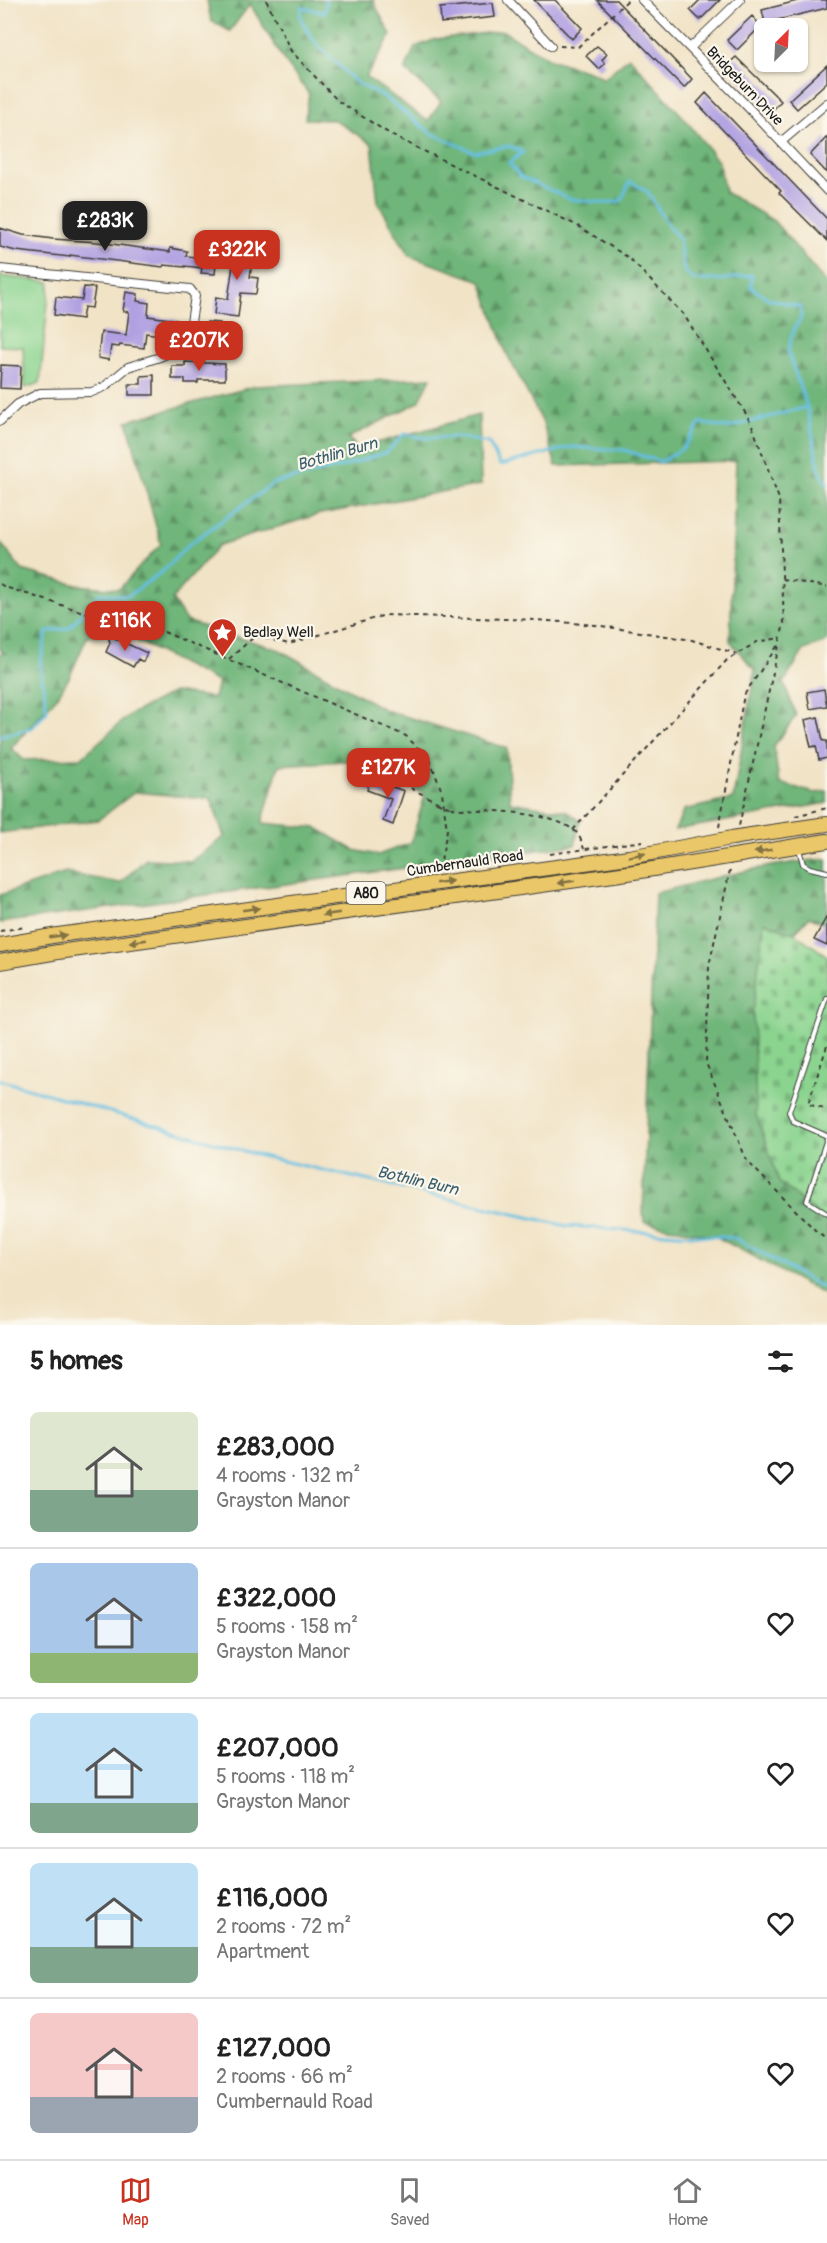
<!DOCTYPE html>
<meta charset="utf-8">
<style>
:root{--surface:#fff;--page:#f6f6f6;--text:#222;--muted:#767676;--line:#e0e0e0;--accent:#c8321e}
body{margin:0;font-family:Pangolin,sans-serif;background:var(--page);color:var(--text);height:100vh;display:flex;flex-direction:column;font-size:22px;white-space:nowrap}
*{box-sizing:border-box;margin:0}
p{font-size:20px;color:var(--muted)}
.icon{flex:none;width:33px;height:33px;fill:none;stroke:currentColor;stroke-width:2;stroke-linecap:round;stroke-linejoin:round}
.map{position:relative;height:1325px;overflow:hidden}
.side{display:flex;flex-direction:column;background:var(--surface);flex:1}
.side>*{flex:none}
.needle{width:39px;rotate:24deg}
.fabs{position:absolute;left:754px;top:18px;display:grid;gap:12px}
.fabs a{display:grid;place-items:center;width:54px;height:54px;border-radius:9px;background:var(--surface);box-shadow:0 2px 4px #0004;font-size:30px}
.price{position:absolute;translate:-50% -51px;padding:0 14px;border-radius:12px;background:var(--accent);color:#fff;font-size:20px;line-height:39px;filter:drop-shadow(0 2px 3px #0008)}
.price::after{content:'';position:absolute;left:50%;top:36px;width:18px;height:14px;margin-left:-9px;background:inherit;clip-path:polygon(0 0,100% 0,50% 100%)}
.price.selected{background:#222;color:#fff}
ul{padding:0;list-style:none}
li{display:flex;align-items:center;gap:18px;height:150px;padding:0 30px}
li+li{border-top:2px solid var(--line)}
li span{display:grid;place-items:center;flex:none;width:168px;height:120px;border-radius:9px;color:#555}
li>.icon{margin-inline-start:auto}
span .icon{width:72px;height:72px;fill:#fffc;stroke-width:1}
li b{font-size:26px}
h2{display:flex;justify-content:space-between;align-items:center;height:72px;padding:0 30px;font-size:26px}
.dock{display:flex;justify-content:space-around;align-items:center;height:84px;border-top:2px solid var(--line);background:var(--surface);font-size:16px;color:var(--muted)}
.dock a{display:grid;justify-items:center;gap:3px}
.dock .selected{color:var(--accent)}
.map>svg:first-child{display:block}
.green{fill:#8bd48f;stroke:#547856;stroke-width:1.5}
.forest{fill:url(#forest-firs);stroke:#46694b;stroke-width:1.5;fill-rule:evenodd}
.cemetery{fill:url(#cemetery-stones);stroke:#547856;stroke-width:1.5}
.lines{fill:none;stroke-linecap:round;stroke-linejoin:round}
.stream{stroke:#65bfe2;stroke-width:3}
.building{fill:#b0a0e2}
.lane-casing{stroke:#3c3a36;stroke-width:6}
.street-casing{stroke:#3c3a36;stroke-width:10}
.primary-casing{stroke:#3c3a36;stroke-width:16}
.path{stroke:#3c3a36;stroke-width:2;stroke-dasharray:4.5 4.5;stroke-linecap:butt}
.lane{stroke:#fff;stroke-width:4}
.street{stroke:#fff;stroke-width:8}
.primary{stroke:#eac769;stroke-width:14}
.primary-bridge-casing{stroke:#3c3a36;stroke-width:16;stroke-linecap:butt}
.path-bridge{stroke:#3c3a36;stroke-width:2;stroke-dasharray:4.5 4.5;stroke-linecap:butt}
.primary-bridge{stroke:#eac769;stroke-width:14}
.oneway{fill:#837242}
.labels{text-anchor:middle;stroke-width:4.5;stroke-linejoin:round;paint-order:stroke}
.shield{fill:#fbf7ec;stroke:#5f5e5a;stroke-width:1.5}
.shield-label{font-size:14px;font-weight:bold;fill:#1c1c1c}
.street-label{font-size:15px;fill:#1c1c1c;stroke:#fbf7ec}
.poi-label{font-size:15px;fill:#1c1c1c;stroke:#fbf7ec;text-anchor:start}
.water-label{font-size:16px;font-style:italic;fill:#395d6b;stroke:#fbf7ec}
</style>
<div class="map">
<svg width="827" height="1325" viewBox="0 0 827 1325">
<defs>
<pattern id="forest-firs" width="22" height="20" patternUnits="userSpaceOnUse" patternTransform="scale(1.5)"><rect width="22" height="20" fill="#70b67a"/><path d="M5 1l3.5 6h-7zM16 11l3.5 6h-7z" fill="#5b9363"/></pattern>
<pattern id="cemetery-stones" width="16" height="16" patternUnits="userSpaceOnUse" patternTransform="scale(1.5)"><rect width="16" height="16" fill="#8bd48f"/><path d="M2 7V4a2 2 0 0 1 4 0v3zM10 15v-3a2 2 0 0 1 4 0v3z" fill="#77b57b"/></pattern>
</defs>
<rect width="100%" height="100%" fill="#fbf7ec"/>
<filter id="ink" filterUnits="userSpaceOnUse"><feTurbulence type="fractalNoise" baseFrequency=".0167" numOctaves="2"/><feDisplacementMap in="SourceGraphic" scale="12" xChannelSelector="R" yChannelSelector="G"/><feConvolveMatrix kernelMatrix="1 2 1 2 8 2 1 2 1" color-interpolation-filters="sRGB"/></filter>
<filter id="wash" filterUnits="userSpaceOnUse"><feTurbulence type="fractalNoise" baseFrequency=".008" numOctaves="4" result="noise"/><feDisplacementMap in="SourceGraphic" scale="24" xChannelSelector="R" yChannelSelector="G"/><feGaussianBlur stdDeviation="1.35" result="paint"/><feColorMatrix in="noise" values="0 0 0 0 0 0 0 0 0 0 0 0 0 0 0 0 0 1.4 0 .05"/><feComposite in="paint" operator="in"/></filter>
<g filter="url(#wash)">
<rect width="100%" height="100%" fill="#f1e3c6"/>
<path class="green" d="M0,276L50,282L40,383L25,388L23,347L0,346Z"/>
<path class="forest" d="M207,0H375L373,1L391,35L366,77L428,121L441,102L405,70L415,47L436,39L503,31L549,59L598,74L603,79L629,57L685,119L718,161L725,192L774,221L827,284V642L804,650L784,682L796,716L774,746L779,783L815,793L827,791V803L675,830L684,810L733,799L755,670L730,641L736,461L556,466L543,423L506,352L481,281L409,256L378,202L372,144L335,120L305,119L309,94L281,56L250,4L230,31L211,21Z
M431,378L419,402L348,438L358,448L479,415L481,485L320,514L219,545L172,599L186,621L280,650L385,710L507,748L510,802L567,811L580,821L575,845L0,923V895L66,873L120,883L146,859L191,861L224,837L211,799L135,792L98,820L0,833V654L5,653L0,650V542L22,570L77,585L119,589L161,544L127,421L255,386ZM118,631L218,682L214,698L174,692L129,715L81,758L24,760L11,748L57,697L69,678L87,637ZM362,760L425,795L411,843L378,855L354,850L317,828L262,823L279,765Z
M827,859V925L809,917L794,933L764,923L779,1182L827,1221V1296L717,1237L644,1222L643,1212L655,893C712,879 768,863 827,859Z"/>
<path class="cemetery" d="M764,922L794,933L827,956V1221L779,1182L756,1114L753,1011Z"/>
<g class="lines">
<path class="stream" d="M326,0L325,13L302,7L300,18L316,44L357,83L386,98L431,133L474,152L509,146L523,152L509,163L521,177L570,199L606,203L621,201L630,181L648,192L668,226L679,238L684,271L694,280H719L752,275L751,287L769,299L801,307V318L793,331L788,352L807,407L819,469L827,484
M0,736L32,728L47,711L40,664L47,632L69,628L99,594L128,596L163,571L188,545L274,483L345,466L387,452L404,434L424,438L459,437L489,443L500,465L571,447L624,450L661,462L683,448L701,423L727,428L807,407
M0,1080L261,1156L567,1226L735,1238L827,1290"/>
</g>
<g id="blocks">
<path class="building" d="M534,0H555L582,28L572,39Z
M597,0H616L692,79L684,88Z
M700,0H720L700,20L690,10Z
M801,0H827V8L765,23L762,10Z
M493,3L495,17L441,23L440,8Z
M752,16L761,26L737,50L727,40Z
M597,46L607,54L602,60L605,64L599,69L586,56Z
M736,57L781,101L772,111L726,66Z
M827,65V82L797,109L789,100Z
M706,93L827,219V241L779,193L781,191L697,103Z
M827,137V173L810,155Z
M0,228L23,235L53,239L97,242L170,252V248L187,251L186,256L203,258L204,253L217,255L215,274L201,273L202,268L185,266V267L164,265L163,267L70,255V257L16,251L0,247Z
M223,245L254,249L250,277L258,278L256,294L241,293L238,317L214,314L216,297L228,299L234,258L222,256Z
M84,287L95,288L92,308L84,307L82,319L54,315L56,297L82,300Z
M126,292L138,294L137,301L149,303L148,316L177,320L175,337L146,333L144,348L120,345L119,347L111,346L109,360L98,358L101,332L126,335L129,312L123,311Z
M207,322L220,323L217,345L204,343Z
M185,362L225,364V380H198V383H185V379H172V366H185Z
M1,365L21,366L20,389L0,388Z
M154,375V395H129V384H141V376Z
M108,635L147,653L143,662L138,659L133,667L106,652L110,643Z
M824,689L827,706L810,709L807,692Z
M818,717L823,741H827V758L819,760L816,746L811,747L805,720Z
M370,779L404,791L393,825L383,821L391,799L367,790Z
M827,916V946L814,940Z"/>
</g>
</g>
<g filter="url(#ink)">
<use href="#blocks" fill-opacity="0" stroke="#3c3a36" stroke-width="1.5"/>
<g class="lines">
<defs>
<path id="lane" d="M799,849L803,864L810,868L827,872
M827,999L789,1112L793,1121L827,1136
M827,1138L807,1201L827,1214"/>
<path id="street" d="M508,0L551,46
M642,0L744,103L827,191
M690,48L740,0
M781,142L827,103
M0,269L190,289L195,296L190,329L179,348L160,357L128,367L104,387L92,392L40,393L18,404L0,421"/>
<path id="primary" d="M744,836L827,824
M740,855L827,841
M0,945L58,935L629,857L732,838
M0,962L58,952L628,873L728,857"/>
</defs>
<use href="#lane" class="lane-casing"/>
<use href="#street" class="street-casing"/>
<use href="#primary" class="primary-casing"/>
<path class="path" d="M266,0L291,51L338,101L393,136L578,226L629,258L684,315L746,414L753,428L779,499L784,623L739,826
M560,46L578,47L628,0
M782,579L827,587
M0,584L5,587L80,611L164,632L406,736L430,760L442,792L447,830L439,871
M229,659L255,636L289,644L385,615L537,620L595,625L692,640L737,654
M351,769L401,783L437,802
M451,808C484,811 551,810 576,832C580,836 582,843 584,849
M795,816L827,808
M719,827L744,695L778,645
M573,830L727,660L757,642L780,638
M550,854L643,841
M730,870L709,966L706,1063L747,1161L816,1231L827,1240
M0,931L25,927
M827,1046L808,1104L827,1110"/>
<use href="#lane" class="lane"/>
<use href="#street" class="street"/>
<use href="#primary" class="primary"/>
<defs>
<path id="primary-bridge" d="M732,838L744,836
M728,857L740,855"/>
</defs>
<use href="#primary-bridge" class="primary-bridge-casing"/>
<path class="path-bridge" d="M437,802L451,808"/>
<use href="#primary-bridge" class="primary-bridge"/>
</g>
<defs><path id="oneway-solid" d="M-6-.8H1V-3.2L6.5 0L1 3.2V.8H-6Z" transform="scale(1.5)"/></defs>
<g class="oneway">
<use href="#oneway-solid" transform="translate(763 851) rotate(171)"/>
<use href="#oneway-solid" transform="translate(637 855) rotate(-10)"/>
<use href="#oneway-solid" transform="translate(444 882) rotate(-8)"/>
<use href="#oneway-solid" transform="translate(566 882) rotate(172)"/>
<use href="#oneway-solid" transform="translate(251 909) rotate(-8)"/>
<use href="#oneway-solid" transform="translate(331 914) rotate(172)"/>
<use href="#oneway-solid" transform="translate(58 936) rotate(-9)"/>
<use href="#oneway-solid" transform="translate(138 941) rotate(172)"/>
</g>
</g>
<defs>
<symbol id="sight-pin" viewBox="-11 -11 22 30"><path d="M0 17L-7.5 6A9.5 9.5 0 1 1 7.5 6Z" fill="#c8321e" stroke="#fbf7ec"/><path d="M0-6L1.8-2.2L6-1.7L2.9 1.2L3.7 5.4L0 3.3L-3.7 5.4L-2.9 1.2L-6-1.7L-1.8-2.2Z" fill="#fff"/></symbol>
</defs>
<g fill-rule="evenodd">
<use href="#sight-pin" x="206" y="616" width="33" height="45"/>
</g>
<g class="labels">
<rect class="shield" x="346.5" y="882" width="39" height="22" rx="4.5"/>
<g class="shield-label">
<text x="366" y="898">A80</text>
</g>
<g class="street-label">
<text transform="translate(745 86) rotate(46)" y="5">Bridgeburn Drive</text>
<text transform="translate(465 863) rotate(-8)" y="5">Cumbernauld Road</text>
</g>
<g class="poi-label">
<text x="243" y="637">Bedlay Well</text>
</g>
<g class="water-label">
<text transform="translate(337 453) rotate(-16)" y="6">Bothlin Burn</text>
<text transform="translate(418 1180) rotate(13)" y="6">Bothlin Burn</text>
</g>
</g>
</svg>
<div class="fabs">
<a><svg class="needle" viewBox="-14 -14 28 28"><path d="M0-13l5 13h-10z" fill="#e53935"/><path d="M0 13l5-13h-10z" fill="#767676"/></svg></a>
</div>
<b class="price selected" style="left:105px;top:252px">£283K</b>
<b class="price" style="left:237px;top:281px">£322K</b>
<b class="price" style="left:199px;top:372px">£207K</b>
<b class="price" style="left:125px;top:652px">£116K</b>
<b class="price" style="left:388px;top:799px">£127K</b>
</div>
<section class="side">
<h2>5 homes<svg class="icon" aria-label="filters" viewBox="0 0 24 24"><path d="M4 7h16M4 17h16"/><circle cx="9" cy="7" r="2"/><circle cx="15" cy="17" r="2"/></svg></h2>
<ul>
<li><span style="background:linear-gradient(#dfe7d0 65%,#7fa58c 0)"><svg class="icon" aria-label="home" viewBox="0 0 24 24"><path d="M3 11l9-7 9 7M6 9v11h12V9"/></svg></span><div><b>£283,000</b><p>4 rooms · 132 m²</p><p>Grayston Manor</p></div><svg class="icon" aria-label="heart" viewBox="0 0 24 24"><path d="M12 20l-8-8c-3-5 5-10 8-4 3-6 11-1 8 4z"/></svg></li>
<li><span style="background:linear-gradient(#a9c7e8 75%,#8fb573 0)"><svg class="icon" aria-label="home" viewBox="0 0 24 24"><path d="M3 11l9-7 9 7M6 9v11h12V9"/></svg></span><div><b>£322,000</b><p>5 rooms · 158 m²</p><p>Grayston Manor</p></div><svg class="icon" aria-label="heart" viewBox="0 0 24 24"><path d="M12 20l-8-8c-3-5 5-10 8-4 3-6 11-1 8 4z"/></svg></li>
<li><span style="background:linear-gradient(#bfe0f5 75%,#7fa58c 0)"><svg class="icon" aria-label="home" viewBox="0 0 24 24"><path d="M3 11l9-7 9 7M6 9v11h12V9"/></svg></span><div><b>£207,000</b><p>5 rooms · 118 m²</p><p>Grayston Manor</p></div><svg class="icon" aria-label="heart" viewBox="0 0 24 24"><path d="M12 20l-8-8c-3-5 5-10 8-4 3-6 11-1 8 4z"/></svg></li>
<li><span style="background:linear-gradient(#bfe0f5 70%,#7fa58c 0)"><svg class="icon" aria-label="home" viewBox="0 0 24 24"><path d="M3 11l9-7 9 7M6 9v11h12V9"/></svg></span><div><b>£116,000</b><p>2 rooms · 72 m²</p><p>Apartment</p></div><svg class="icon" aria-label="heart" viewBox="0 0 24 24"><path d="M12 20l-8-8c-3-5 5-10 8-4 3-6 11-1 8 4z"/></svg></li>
<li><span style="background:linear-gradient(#f6c9c9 70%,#9aa5b1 0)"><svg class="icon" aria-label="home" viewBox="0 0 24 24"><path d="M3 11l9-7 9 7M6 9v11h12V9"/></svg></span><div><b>£127,000</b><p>2 rooms · 66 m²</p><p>Cumbernauld Road</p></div><svg class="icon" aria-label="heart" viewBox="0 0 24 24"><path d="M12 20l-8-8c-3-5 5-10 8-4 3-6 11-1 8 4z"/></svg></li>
</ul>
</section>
<nav class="dock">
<a class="selected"><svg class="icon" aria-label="map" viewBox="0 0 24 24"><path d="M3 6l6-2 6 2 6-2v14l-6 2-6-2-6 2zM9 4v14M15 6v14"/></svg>Map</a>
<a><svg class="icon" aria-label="saved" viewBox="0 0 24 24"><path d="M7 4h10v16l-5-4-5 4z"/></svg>Saved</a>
<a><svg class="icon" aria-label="home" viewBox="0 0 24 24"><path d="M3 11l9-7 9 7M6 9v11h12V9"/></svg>Home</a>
</nav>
